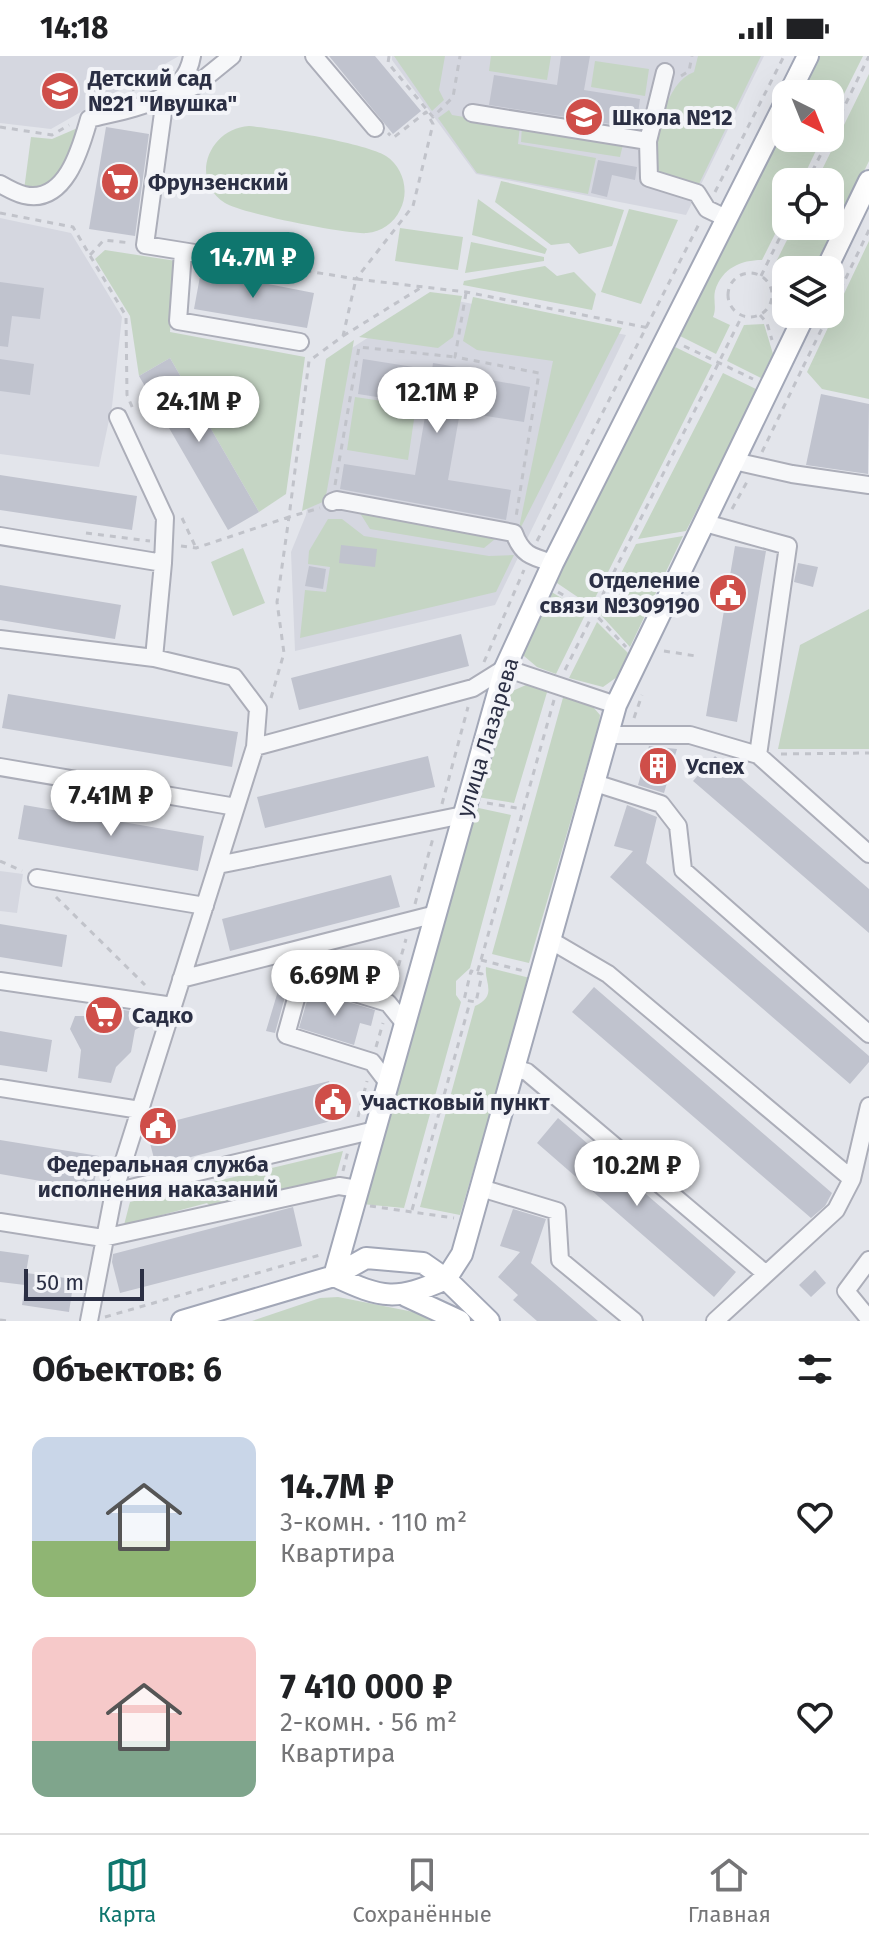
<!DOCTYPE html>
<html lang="ru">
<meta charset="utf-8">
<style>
:root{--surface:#fff;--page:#f2f2f2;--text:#202124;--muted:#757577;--line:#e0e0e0;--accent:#0f766e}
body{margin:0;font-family:"Fira Sans",sans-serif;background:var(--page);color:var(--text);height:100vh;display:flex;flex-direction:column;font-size:30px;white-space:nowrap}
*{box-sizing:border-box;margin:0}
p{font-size:26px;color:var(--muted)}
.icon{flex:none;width:44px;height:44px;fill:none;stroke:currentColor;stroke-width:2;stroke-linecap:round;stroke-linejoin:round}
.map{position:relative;height:1265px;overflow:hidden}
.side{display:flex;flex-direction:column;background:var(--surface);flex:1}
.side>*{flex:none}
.needle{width:52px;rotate:137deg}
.fabs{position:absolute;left:772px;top:24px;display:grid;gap:16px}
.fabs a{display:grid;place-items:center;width:72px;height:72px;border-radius:16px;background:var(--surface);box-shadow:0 8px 32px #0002;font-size:40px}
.scale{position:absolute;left:24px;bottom:20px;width:120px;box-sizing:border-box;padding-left:8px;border:4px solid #2b2f44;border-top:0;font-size:22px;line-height:28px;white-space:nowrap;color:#2b2f44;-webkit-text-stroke:6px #f3f4f8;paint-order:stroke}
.price{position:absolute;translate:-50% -68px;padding:0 18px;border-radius:28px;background:#fff;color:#222;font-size:26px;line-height:52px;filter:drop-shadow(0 2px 4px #0008)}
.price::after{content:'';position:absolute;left:50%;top:48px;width:24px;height:18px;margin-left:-12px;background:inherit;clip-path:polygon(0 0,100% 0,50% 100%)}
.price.current{background:var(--accent);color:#fff}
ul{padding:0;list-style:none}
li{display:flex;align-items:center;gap:24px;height:200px;padding:0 32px}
li span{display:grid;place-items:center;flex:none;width:224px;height:160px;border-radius:16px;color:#555}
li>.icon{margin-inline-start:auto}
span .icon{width:96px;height:96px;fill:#fffc;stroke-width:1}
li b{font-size:34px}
h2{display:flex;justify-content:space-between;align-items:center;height:96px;padding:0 32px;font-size:34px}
.status{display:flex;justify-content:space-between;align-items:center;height:56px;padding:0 40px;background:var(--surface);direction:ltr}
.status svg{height:22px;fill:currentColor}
.tab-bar{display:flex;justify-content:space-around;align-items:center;height:112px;border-top:2px solid var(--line);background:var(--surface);font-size:22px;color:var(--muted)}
.tab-bar a{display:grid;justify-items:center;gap:4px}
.tab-bar .current{color:var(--accent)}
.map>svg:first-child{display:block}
.built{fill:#d5d7e0}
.green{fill:#c5d5c4}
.building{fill:#c0c3ce}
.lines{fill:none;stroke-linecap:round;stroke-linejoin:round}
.minor-casing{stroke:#acaeb9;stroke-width:20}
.major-casing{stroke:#a2a7b7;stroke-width:24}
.path{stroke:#c1c3ca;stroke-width:3;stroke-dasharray:6 6;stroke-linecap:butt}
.minor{stroke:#f6f7f9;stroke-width:16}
.major{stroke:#fff;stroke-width:20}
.labels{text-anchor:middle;stroke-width:8;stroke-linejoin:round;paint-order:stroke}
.poi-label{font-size:22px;font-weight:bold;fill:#2b2f44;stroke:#f3f4f8;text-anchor:start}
.street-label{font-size:22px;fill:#2b2f44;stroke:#f3f4f8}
</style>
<div class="status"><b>14:18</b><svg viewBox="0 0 49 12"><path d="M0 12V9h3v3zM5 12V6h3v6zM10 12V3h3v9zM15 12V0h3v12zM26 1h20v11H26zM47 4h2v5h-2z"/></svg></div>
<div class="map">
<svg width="869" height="1265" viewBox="0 0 869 1265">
<rect width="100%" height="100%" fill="#e3e5eb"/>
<path class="built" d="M0,0H179L51,73L0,67Z
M392,0H764L686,159L476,118L392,4Z
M0,162L71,177L122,261L112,350L99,411L0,398Z
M433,240L626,279L495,549L295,595L291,496L306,459L330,306Z
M0,815L23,818L17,857L0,855Z"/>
<path class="green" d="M394,0H445L439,34L444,44L432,55Z
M491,0H551L547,24L489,15Z
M698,0H761L698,130L655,118C654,89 663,27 694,16Z
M817,0H863L830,66V38H798Z
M595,5L649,13L645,40L591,31Z
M869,18V105L816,214H786V219L774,210L794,170H830V126H816Z
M449,54L452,59L520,70L518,88L596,102L588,138L477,117L438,62Z
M786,63V82H822L801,126H786V156L762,204C741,204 722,212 715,235C713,244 717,252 713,261L730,269L716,298L678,279Z
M522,69L624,84L620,101L521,86Z
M249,70C277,73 365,87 386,100C403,111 410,135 400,154C394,167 381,176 367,177C348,179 240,157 225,147C188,123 210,72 249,70Z
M80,71C71,99 61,135 24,134L31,81L52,83Z
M501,125L624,154L612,190L579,198L569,187L551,189L495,146Z
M478,143L547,193L545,198L472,179Z
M629,153L678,164L641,248L601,236Z
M400,172L463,181L458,214L395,205Z
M869,185V343L822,333L807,316Z
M471,186L544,201V205L465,217Z
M105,194L176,205L170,276L305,301L286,438L259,456L170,302L139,320L130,260L95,203Z
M545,210L557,220L574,216L596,238L592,254L463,229L464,225Z
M430,236L462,240L453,281L438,292L359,281Z
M473,241L622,272L518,477L553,305L477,294L463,285Z
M764,268L773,298L761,322L727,305L744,269Z
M354,284L325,445L302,455L326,303Z
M673,290L712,309L591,550L554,525Z
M723,317L758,334L686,475L638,483Z
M355,341L416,350L408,404L347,394Z
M358,454L500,479L484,492L370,473Z
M328,463H342L364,480L489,500L514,499L496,536L300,582L305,534L326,536L330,511L308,508L309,495Z
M683,480L630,591L600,558L636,488Z
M243,492L265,547L233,560L211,506Z
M550,535L586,557L556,618L537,611L524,600V592Z
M869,553V693H778L800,589Z
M597,566L628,597L617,621L603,631L569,622Z
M526,629L548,633L514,747L477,741L501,649L510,636Z
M564,638L588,645L600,659L599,668L529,907L492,898Z
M474,751L511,759L470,912L456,925V939L461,946L404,1152L362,1148Z
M486,911L530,922L460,1159L420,1151L475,950C498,939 484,927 486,911Z
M343,1095L335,1124L215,1155L207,1147L124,1169L130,1146Z
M338,1241L434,1260L433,1265H252L320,1242Z"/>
<path class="building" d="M329,0H375L421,55L393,78Z
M561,0H590L584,34L640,43L636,72L489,49L494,19L557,29Z
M106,71L149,78L135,180L89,173Z
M598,104L637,111L635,124L612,119L607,141L591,137Z
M201,215L314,237L307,272L194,253Z
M0,226L44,232L40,263L12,260L8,291L0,290Z
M170,302L259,456L228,474L139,320Z
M0,303L34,308L30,339L0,335Z
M363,303L432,314L433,307L463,312L462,319L530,331L524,366L460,356L448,424L511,434L506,464L340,433L344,408L415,419L427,349L358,338Z
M821,338L869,348L868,418L806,409Z
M0,419L137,440L132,474L0,454Z
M341,489L377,493L375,511L339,507Z
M735,490L766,495L737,666L706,660Z
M798,507L818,511L813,531L794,526Z
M309,510L326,513L323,533L305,530Z
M0,529L121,549L115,583L0,564Z
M461,578L469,610L299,654L291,622Z
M8,638L238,676L232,711L2,672Z
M649,690L677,693L664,737L638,729Z
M428,700L435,731L265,772L257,741Z
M715,700L869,833V877L693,725Z
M24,749L204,780L198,815L18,783Z
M627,749L657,761L646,807L869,1000V1006L850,1028L610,821L633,795L614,790Z
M391,819L400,851L230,895L222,863Z
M0,868L67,879L62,911L0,901Z
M594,931L832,1137L825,1150L811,1162L572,956Z
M278,935L286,937L275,977L266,975Z
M310,935L375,954L371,970L360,967L354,989L299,972Z
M108,952L147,957V967L135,974L131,996L116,1011L111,1027L78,1022L81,994L70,973L75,960H84L92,953L100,962Z
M0,975L52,984L47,1016L0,1009Z
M329,1025L339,1063L156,1110L146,1072Z
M558,1062L736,1216L714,1241L537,1087Z
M0,1084L99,1100L93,1134L0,1118Z
M293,1151L302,1190L120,1237L112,1206L113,1198Z
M513,1153L546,1163L531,1207L598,1265H537L513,1244L518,1239L498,1221L520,1196L500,1190Z
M0,1195L29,1199L26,1217L74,1223L69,1256L22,1249L25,1229L0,1226Z
M815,1214L826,1227L811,1241L799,1229Z"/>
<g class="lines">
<defs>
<path id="minor" d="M232,0L195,30L165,42L145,189L244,205
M314,0L375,72
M665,16L648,85L649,122L697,137L707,153L728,163
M472,57L648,85
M0,128C7,132 16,137 24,139C66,149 81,91 89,63C127,53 184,48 192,0
M183,196L178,265L300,286
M118,361L165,462L163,507
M734,405L792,418L869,429
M332,446L337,444L514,477C522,499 532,501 553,507
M705,467L788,490L758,699
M0,480L163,507L154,602
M0,583L154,602L234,621L258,653L255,691L114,1136L89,1265
M608,679H690L758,699L869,798
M255,691L473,632L505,612L616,649
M0,711L236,751
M595,727L661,748L678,770L683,814L869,978
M218,809L463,759
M37,822L205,850
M550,884L608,918L852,1123
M181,923L436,858
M0,925L173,950
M514,1012L527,1016L766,1218
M388,1027L372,1006L286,979L302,921L388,947L405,968
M0,1032L140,1054
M481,1132L557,1155L560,1204L634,1265
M114,1136L375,1074
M0,1166L103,1182L339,1130L358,1133
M869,1204L846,1235L869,1263
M715,1265L836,1154L852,1123L869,1050"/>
<path id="major" d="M789,38L808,0
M826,214L869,125
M334,1220L505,612L553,507L786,45
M334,1220C383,1243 396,1245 446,1223
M446,1223L462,1198L616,649L805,258
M406,1240L460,1265
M182,1265L334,1220L366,1202L423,1207L446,1223L489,1265"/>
</defs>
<use href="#minor" class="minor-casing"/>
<use href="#major" class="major-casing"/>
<path class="path" d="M389,0L388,7L433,61L453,41L460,0
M681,20L689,15L692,0
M132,34L167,15
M0,71L52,79L69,69
M830,80L869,0
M807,126L829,82
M715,136L784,0
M0,157L73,171L126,260L127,339L133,353
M90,199L104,184L131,187
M258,207L356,223L413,150L433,68L426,56L393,82L388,77
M728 239a22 22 0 1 1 44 0a22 22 0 1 1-44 0Z
M761,220L786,169
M466,237L455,301L539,317L516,461
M830,255L869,174
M760,259L767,267L772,284
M343,280L422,231
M684,290L753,323
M803,311L829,258
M762,396L803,311
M335,429L359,291L455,301
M732,453L748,424
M182,462L196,492
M86,477L150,485
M537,485L699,168
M181,490L196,492L289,461L309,305L343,280L356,223L466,236L649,272
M558,536L594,557L626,591
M664,595L696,600
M484,606L524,514
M565,614L742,260
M271,642L284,597L277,546L289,461L320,452
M634,662L642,639
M781,698L869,697
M487,747L523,753
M442,748L468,651
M0,805L22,815
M56,841L145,929
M415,848L433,782
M481,904L524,915
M477,917L482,918L476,946L464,944L471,915L477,917L481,904L554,644
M392,933L406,883
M376,991L383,967
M358,1061L367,1025
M343,1115L348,1095
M370,1150L454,1162
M412,1154L470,946
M105,1261L320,1199
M0,1264L7,1265"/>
<use href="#minor" class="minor"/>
<use href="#major" class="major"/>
</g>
<defs>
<symbol id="school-disc" viewBox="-11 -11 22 22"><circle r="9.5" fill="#cf4e49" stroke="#f3f4f8"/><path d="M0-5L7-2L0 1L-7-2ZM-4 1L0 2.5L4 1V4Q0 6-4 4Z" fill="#fff"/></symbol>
<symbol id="supermarket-disc" viewBox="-11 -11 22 22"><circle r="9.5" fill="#cf4e49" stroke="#f3f4f8"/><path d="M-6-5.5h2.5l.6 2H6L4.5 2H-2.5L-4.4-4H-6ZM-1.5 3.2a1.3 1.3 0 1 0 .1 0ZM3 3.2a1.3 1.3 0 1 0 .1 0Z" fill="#fff"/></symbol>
<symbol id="civic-disc" viewBox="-11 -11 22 22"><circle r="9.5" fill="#cf4e49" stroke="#f3f4f8"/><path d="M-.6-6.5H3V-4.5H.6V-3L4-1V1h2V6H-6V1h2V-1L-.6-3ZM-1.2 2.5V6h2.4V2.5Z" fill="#fff"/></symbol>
<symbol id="building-disc" viewBox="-11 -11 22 22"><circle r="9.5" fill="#cf4e49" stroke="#f3f4f8"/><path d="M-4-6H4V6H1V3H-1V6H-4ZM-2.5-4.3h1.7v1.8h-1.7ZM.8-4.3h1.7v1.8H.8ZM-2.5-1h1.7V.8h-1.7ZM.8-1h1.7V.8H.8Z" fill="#fff"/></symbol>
</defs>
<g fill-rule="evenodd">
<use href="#school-disc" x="38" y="13" width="44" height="44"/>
<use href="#school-disc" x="562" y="39" width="44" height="44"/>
<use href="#supermarket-disc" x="98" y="104" width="44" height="44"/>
<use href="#civic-disc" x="706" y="515" width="44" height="44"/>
<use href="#building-disc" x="636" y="688" width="44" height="44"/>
<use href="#supermarket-disc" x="82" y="937" width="44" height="44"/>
<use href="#civic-disc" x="311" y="1024" width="44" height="44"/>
<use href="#civic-disc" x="136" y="1048" width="44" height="44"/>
</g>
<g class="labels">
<g class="poi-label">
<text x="88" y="30">Детский сад<tspan x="88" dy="25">№21 "Ивушка"</tspan></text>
<text x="612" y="69">Школа №12</text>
<text x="148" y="134">Фрунзенский</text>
<text x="700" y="532" text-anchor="end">Отделение<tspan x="700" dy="25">связи №309190</tspan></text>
<text x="686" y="718">Успех</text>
<text x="132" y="967">Садко</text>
<text x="361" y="1054">Участковый пункт</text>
<text x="158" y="1116" text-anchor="middle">Федеральная служба<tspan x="158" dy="25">исполнения наказаний</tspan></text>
</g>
<g class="street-label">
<text transform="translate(487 681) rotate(-73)" y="8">улица Лазарева</text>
</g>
</g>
</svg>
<div class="fabs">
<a><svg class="needle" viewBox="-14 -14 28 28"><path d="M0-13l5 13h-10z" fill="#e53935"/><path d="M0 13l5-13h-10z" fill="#757577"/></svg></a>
<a><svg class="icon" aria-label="locate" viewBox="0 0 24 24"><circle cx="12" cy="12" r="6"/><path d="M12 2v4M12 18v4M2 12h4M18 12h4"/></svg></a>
<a><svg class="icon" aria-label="layers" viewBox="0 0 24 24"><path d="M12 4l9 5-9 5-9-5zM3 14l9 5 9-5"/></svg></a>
</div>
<div class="scale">50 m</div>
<b class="price current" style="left:253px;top:244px">14.7M ₽</b>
<b class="price" style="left:437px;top:379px">12.1M ₽</b>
<b class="price" style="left:199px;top:388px">24.1M ₽</b>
<b class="price" style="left:111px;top:782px">7.41M ₽</b>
<b class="price" style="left:335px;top:962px">6.69M ₽</b>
<b class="price" style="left:637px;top:1152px">10.2M ₽</b>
</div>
<section class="side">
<h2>Объектов: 6<svg class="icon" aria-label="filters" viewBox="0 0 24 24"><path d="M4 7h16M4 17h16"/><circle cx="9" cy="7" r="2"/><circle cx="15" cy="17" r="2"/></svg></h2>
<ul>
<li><span style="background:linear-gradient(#c9d6e8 65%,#8fb573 0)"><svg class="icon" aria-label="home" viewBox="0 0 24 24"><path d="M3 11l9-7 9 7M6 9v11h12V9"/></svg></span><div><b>14.7M ₽</b><p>3-комн. · 110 m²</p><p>Квартира</p></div><svg class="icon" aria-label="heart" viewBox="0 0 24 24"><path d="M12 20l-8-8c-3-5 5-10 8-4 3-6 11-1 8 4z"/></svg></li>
<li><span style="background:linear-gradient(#f6c9c9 65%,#7fa58c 0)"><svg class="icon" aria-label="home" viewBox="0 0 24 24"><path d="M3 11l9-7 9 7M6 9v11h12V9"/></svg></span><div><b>7 410 000 ₽</b><p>2-комн. · 56 m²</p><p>Квартира</p></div><svg class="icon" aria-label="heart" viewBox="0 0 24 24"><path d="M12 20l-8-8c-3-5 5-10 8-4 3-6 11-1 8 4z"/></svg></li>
</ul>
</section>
<nav class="tab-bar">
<a class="current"><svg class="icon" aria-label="map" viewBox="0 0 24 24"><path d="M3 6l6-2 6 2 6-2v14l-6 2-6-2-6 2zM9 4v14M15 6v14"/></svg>Карта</a>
<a><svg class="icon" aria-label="saved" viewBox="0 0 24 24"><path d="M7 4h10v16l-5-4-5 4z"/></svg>Сохранённые</a>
<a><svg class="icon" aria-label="home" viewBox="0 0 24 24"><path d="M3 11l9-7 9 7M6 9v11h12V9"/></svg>Главная</a>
</nav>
